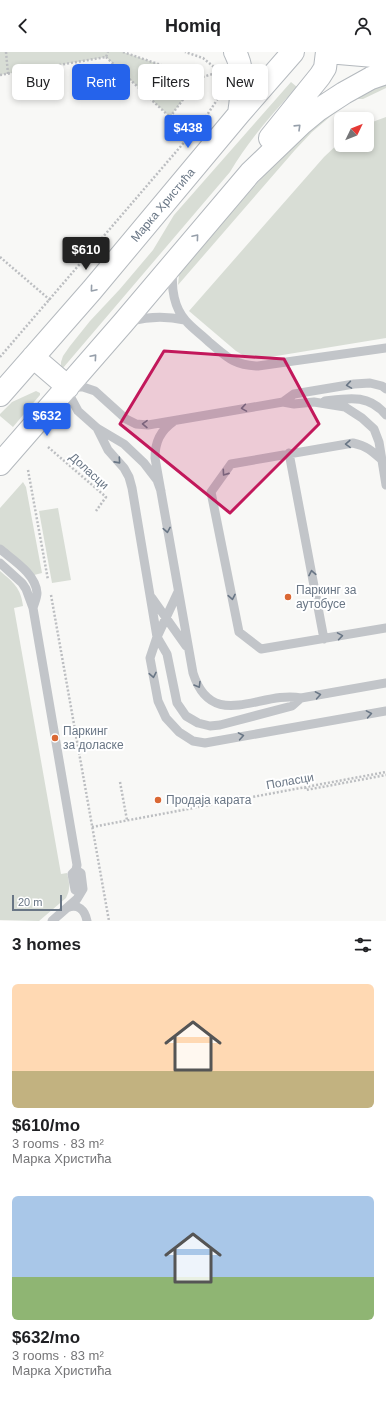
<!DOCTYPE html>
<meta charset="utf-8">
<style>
:root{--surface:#fff;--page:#f6f6f6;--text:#202124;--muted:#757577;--accent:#2563eb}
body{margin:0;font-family:Arial,sans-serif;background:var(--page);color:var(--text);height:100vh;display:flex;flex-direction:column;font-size:15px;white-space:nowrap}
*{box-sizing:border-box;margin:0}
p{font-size:13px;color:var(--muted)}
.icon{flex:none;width:22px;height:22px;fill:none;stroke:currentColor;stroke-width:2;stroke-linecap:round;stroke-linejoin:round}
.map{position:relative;height:869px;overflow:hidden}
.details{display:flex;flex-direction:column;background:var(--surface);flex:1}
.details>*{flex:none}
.top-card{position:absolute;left:12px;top:12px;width:362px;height:36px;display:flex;gap:8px}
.needle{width:26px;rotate:47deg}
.tools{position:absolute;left:334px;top:60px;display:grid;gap:8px}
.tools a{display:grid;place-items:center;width:40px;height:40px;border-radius:6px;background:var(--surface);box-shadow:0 2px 6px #0003;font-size:20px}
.scale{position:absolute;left:12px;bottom:10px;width:50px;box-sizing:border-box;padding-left:4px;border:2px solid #697685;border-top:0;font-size:11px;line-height:14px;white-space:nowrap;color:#697685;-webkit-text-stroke:3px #fff;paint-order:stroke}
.price{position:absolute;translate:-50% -34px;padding:0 9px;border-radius:4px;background:var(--accent);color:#fff;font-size:13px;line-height:26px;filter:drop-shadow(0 1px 2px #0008)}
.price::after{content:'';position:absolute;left:50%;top:24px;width:12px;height:9px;margin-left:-6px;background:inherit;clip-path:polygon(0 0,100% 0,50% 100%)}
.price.active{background:#222;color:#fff}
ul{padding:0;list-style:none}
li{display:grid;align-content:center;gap:8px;height:212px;padding:0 12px}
li span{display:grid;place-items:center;height:124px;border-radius:6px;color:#555}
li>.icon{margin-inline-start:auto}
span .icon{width:72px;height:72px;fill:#fffc;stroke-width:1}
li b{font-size:17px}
h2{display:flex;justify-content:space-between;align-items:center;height:48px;padding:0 12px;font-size:17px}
.pill{padding:0 14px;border-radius:6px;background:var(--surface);box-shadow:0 2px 6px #0003;font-size:14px;line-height:36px}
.pill.active{background:var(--accent);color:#fff}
header{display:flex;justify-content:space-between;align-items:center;height:52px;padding:0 12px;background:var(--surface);font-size:18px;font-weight:700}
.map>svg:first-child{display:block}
.green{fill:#d8ddd5}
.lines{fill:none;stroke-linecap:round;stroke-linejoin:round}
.secondary-casing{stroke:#b4b9be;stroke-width:24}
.path{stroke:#bcbec1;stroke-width:2.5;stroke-dasharray:2 2;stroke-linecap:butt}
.lane{stroke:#c2c5c9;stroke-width:9}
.secondary{stroke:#fff;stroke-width:22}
.oneway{stroke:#969faa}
.oneway2{stroke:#697685}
.marked{fill:#c2185b;fill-opacity:0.2;stroke:#c2185b;stroke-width:3;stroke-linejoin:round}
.poi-dot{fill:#da6834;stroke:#fff;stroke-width:1.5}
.labels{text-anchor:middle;stroke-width:4;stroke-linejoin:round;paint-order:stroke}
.street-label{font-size:12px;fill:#697685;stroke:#fff}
.poi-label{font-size:12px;fill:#697685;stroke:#fff;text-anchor:start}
</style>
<header><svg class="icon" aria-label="back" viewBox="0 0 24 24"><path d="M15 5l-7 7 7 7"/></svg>Homiq<svg class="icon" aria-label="person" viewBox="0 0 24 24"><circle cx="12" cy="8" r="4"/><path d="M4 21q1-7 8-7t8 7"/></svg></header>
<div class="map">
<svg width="386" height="869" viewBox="0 0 386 869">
<rect width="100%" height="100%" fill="#f8f8f6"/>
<path class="green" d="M0,0H123L199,26L170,65L106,5L0,23Z
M386,29V36L363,47H355Z
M291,30L297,35C272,62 249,88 230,120L63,316L61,315V310L63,304L70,294L90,269L120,237L153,198L174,163Z
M338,51V58L312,80L295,98L178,233L179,223L184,214L296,87Z
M386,65V286L258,307L246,305L236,299L189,259L324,105L341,89V93H367V72Z
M36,339L40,341V343L13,375L0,364V362L12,350Z
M23,430L26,435L42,521L34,523L0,494V456Z
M58,456L71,528L52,531L39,459Z
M0,519C13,530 21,536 23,554L14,556L61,822L67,821C69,830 71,837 66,846L39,869L0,868Z"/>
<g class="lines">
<defs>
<path id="secondary" d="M235,0C245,19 242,41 239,62
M327,0L386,5
M270,86L320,24L325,16L327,0
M33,305L68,335
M0,343L92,238L239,62L293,0
M0,412L123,271L250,121L301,72L318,58L344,41L371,26L386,21"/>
</defs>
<use href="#secondary" class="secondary-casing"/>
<path class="path" d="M6,0L8,22
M123,0L199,26L216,21
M106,5L190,84
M0,23L106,5L108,0
M170,65L199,26
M0,205L50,248
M0,305L205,66L219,45L221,32L214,15L203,6L185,0
M48,395L106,445L96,459
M28,418L48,528
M51,543L109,869
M120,730L127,768
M305,735L306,738L386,723
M92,775L386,720"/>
<path class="lane" d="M173,219C171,236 174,256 186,269C193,277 202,283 209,290C227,305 233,313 258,314L386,296
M131,269C150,264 167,264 185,268
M325,349C349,346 369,342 386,363
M283,350L294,342L354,332L370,331L382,334L386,337
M174,369C160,379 155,390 155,406L193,621C212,681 261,638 301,646L386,631
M97,376L108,398L124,416L129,425L132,436L157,585L167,602L177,651L186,664L198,671L210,674L220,673L292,654L301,646
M289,401L324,587
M382,408C372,399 367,394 353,391L231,412L211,440L239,580L261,597L386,576
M161,439L157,428L144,411L124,392L97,376L78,359L71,346L68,335H83L95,339L126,367L136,372L148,373L283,350L294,352L314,350L345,355L362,366L374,377L379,390L386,433
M0,497C13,508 36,522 37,541C37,546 34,552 33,556
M0,511L22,531L26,537L33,556L77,813L76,818L72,822L75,838L80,841
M178,540L157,585L150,606L158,649L166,666L179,680L193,689L205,691L386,659
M152,546L186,594
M67,856C78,851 85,858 87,869
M52,869L77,847L83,837L81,821L76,818"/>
<use href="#secondary" class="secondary"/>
</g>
<defs><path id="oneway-chevron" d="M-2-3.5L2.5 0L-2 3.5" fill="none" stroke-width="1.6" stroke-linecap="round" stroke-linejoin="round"/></defs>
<g class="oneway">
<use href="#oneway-chevron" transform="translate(298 75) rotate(-44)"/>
<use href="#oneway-chevron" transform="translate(196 185) rotate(-50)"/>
<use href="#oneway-chevron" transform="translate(93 237) rotate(130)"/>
<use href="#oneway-chevron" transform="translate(94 305) rotate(-49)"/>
</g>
<g class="oneway2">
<use href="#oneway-chevron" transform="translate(349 333) rotate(171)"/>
<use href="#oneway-chevron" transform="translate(244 356) rotate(171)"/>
<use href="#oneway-chevron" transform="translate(145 372) rotate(-179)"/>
<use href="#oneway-chevron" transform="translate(348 392) rotate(178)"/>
<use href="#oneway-chevron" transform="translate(118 409) rotate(48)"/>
<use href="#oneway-chevron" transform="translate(225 421) rotate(125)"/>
<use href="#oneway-chevron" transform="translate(167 478) rotate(80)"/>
<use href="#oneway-chevron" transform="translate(312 521) rotate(-101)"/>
<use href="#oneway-chevron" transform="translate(232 545) rotate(79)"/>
<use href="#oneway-chevron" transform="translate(340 584) rotate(-9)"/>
<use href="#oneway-chevron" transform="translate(153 623) rotate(79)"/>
<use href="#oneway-chevron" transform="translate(198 633) rotate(59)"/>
<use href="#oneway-chevron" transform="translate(318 643) rotate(-10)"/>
<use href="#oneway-chevron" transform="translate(369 662) rotate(-10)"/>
<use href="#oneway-chevron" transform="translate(241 684) rotate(-10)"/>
</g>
<path class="marked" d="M164,299L284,307L319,372L230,461L120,372Z"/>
<g class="poi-dot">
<circle cx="288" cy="545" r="4"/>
<circle cx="55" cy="686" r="4"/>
<circle cx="158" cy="748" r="4"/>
</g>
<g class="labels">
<g class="street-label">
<text transform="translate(163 153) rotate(-50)" y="4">Марка Христића</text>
<text transform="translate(89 419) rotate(42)" y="4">Доласци</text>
<text transform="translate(290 729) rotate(-10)" y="4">Поласци</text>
</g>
<g class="poi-label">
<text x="296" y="542">Паркинг за<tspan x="296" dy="14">аутобусе</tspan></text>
<text x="63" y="683">Паркинг<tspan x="63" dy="14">за доласке</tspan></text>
<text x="166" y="752">Продаја карата</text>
</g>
</g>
</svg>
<div class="tools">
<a><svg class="needle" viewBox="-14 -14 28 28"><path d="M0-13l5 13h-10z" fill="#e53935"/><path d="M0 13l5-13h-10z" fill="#757577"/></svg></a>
</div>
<div class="scale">20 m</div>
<b class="price" style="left:188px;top:97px">$438</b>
<b class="price active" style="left:86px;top:219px">$610</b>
<b class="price" style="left:47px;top:385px">$632</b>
<div class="top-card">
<a class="pill">Buy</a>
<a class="pill active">Rent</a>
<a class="pill">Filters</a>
<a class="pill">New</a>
</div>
</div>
<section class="details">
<h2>3 homes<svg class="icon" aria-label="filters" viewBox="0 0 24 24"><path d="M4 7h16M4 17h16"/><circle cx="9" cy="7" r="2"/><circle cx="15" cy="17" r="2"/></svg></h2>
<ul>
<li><span style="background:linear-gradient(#ffd9b3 70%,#c2b280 0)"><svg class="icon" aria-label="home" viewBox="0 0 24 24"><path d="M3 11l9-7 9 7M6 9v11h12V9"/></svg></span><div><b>$610/mo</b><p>3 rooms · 83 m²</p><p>Марка Христића</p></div></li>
<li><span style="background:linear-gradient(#a9c7e8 65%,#8fb573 0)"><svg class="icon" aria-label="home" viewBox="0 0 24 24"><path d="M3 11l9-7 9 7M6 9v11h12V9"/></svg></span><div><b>$632/mo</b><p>3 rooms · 83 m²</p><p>Марка Христића</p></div></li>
</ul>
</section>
